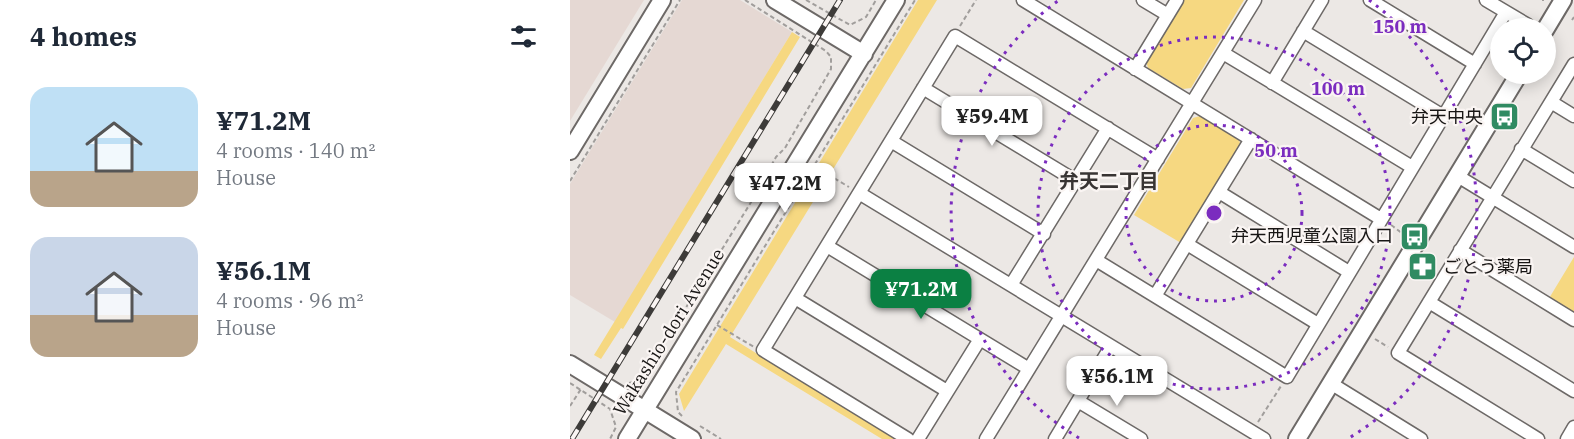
<!DOCTYPE html>
<meta charset="utf-8">
<style>
:root{--surface:#fff;--page:#f2f2f3;--text:#1f2937;--muted:#747a83;--accent:#0b8043}
body{margin:0;font-family:"IBM Plex Serif","Noto Sans JP",serif;background:var(--page);color:var(--text);height:100vh;display:flex;flex-direction:column;font-size:22px;white-space:nowrap}
*{box-sizing:border-box;margin:0}
p{font-size:20px;color:var(--muted)}
.icon{flex:none;width:33px;height:33px;fill:none;stroke:currentColor;stroke-width:2;stroke-linecap:round;stroke-linejoin:round}
.map{position:relative;flex:1;overflow:hidden}
.panel{display:flex;flex-direction:column;background:var(--surface);width:570px}
.panel>*{flex:none}
.buttons{position:absolute;left:920px;top:18px;display:grid;gap:12px}
.buttons a{display:grid;place-items:center;width:66px;height:66px;border-radius:50%;background:var(--surface);box-shadow:0 3px 15px #0003;font-size:30px}
.price{position:absolute;translate:-50% -51px;padding:0 14px;border-radius:12px;background:#fff;color:#222;font-size:20px;line-height:39px;filter:drop-shadow(0 2px 3px #0008)}
.price::after{content:'';position:absolute;left:50%;top:36px;width:18px;height:14px;margin-left:-9px;background:inherit;clip-path:polygon(0 0,100% 0,50% 100%)}
.price.on{background:var(--accent);color:#fff}
ul{padding:0;list-style:none}
li{display:flex;align-items:center;gap:18px;height:150px;padding:0 30px}
li span{display:grid;place-items:center;flex:none;width:168px;height:120px;border-radius:18px;color:#555}
li>.icon{margin-inline-start:auto}
span .icon{width:72px;height:72px;fill:#fffc;stroke-width:1}
li b{font-size:26px}
h2{display:flex;justify-content:space-between;align-items:center;height:72px;padding:0 30px;font-size:26px}
main{display:flex;flex:1;min-height:0}
.map>svg:first-child{display:block}
.built{fill:#e5d8d3}
.green{fill:#f6d881}
.lines{fill:none;stroke-linecap:round;stroke-linejoin:round}
.street-casing{stroke:#6d6967;stroke-width:15}
.secondary-casing{stroke:#6d6967;stroke-width:20}
.path{stroke:#a19e9c;stroke-width:2;stroke-dasharray:4.5 3;stroke-linecap:butt}
.street{stroke:#fff;stroke-width:12}
.secondary{stroke:#fff;stroke-width:16}
.rail-casing{stroke:#3d3b39;stroke-width:6}
.rail{stroke:#faf5f3;stroke-width:4;stroke-dasharray:11;stroke-linecap:butt}
.ring{fill:none;stroke:#7b2cbf;stroke-width:3;stroke-dasharray:3 6}
.labels{text-anchor:middle;stroke-width:4.5;stroke-linejoin:round;paint-order:stroke}
.poi-label{font-size:18px;fill:#181615;stroke:#faf5f3;text-anchor:end}
.street-label{font-size:18px;fill:#181615;stroke:#faf5f3}
.neighbourhood-label{font-size:20px;font-weight:bold;fill:#383433;stroke:#faf5f3}
.centre{fill:#7b2cbf;stroke:#faf5f3;stroke-width:3}
.ring-label{font-size:18px;text-anchor:middle;font-weight:bold;fill:#7b2cbf;stroke:#faf5f3;stroke-width:4.5;stroke-linejoin:round;paint-order:stroke}
</style>
<main>
<section class="panel">
<h2>4 homes<svg class="icon" aria-label="filters" viewBox="0 0 24 24"><path d="M4 7h16M4 17h16"/><circle cx="9" cy="7" r="2"/><circle cx="15" cy="17" r="2"/></svg></h2>
<ul>
<li><span style="background:linear-gradient(#bfe0f5 70%,#b9a48a 0)"><svg class="icon" aria-label="home" viewBox="0 0 24 24"><path d="M3 11l9-7 9 7M6 9v11h12V9"/></svg></span><div><b>¥71.2M</b><p>4 rooms · 140 m²</p><p>House</p></div></li>
<li><span style="background:linear-gradient(#c9d6e8 65%,#b9a48a 0)"><svg class="icon" aria-label="home" viewBox="0 0 24 24"><path d="M3 11l9-7 9 7M6 9v11h12V9"/></svg></span><div><b>¥56.1M</b><p>4 rooms · 96 m²</p><p>House</p></div></li>
</ul>
</section>
<div class="map">
<svg width="1004" height="439" viewBox="0 0 1004 439">
<rect width="100%" height="100%" fill="#ece8e5"/>
<path class="built" d="M0,0H74L0,121Z
M112,0H170L222,32L45,322L0,295V184Z"/>
<path class="green" d="M348,0H367L160,337L325,439H312L156,344L114,411L109,394Z
M613,0H674L621,88L613,89L578,68L576,61Z
M222,32L230,37L53,329L51,328L31,359L24,355Z
M630,116L669,140L671,146L611,243L564,215L623,118Z
M1004,257V316L978,300Z"/>
<g class="lines">
<defs>
<path id="street" d="M453,0L811,219
M573,0L598,15
M800,0L905,64
M916,0L958,25
M733,31L873,116
M653,53L842,167
M565,69L607,0
M702,83L752,0
M353,88L506,181
M981,102L1004,116
M321,141L474,234
M951,149L1004,181
M886,175L1004,247
M649,192L779,272
M289,193L694,439
M617,244L748,324
M257,246L459,369
M890,250L1004,320
M526,260L717,377L936,12
M441,285L538,128
M585,296L681,139
M225,298L377,391
M859,302L1004,391
M762,384L851,439
M508,401L571,439
M338,439L193,350L385,36L588,159
M348,439L410,339
M416,439L685,0
M485,439L541,346
M968,439L828,353L1004,64
M997,439L1004,427"/>
<path id="secondary" d="M205,0L294,54
M975,30L993,0
M0,151L92,0
M0,364L122,439
M57,439L326,0
M727,439L949,74"/>
</defs>
<use href="#street" class="street-casing"/>
<use href="#secondary" class="secondary-casing"/>
<path class="path" d="M236,0L280,25L296,17L306,0
M973,1V0
M1002,20L1004,17
M390,26L406,0
M245,167L279,187
M0,181L110,0
M821,225L836,236
M147,325L184,347
M805,339L818,347
M0,383L40,409L46,427L40,439
M59,383L67,381L78,369L183,199L206,157L215,148L261,69V57L256,51L175,0
M0,406L11,389
M112,416L108,412L106,392L345,0
M688,422L711,386
M130,426L151,439"/>
<use href="#street" class="street"/>
<use href="#secondary" class="secondary"/>
<defs>
<path id="rail" d="M2,439L270,0"/>
</defs>
<use href="#rail" class="rail-casing"/>
<use href="#rail" class="rail"/>
</g>
<g class="ring">
<circle cx="644" cy="213" r="88"/>
<circle cx="644" cy="213" r="176"/>
<path d="M509 438A263 263 0 0 1 489 0M799 0A263 263 0 0 1 779 438"/>
</g>
<defs>
<symbol id="bus-square" viewBox="-11 -11 22 22"><rect x="-9" y="-9" width="18" height="18" rx="4" fill="#308b62" stroke="#faf5f3"/><path d="M-5-6H5V4H4V6H2V4H-2V6H-4V4H-5ZM-3.5-4V0h7V-4ZM-3.5 1.2v1.5H-2V1.2ZM2 1.2v1.5H3.5V1.2Z" fill="#fff"/></symbol>
<symbol id="pharmacy-square" viewBox="-11 -11 22 22"><rect x="-9" y="-9" width="18" height="18" rx="4" fill="#308b62" stroke="#faf5f3"/><path d="M-2-6h4v4h4v4h-4v4h-4v-4h-4v-4h4Z" fill="#fff"/></symbol>
</defs>
<g fill-rule="evenodd">
<use href="#bus-square" x="918" y="100" width="33" height="33"/>
<use href="#bus-square" x="828" y="220" width="33" height="33"/>
<use href="#pharmacy-square" x="836" y="250" width="33" height="33"/>
</g>
<g class="labels">
<g class="poi-label">
<text x="913" y="123">弁天中央</text>
<text x="823" y="242">弁天西児童公園入口</text>
<text x="873" y="273" text-anchor="start">ごとう薬局</text>
</g>
<g class="street-label">
<text transform="translate(99 332) rotate(-58)" y="6">Wakashio-dori Avenue</text>
</g>
<g class="neighbourhood-label">
<text x="539" y="188">弁天二丁目</text>
</g>
</g>
<circle cx="644" cy="213" r="9" class="centre"/>
<g class="ring-label">
<text x="830" y="33">150 m</text>
<text x="768" y="95">100 m</text>
<text x="706" y="157">50 m</text>
</g>
</svg>
<div class="buttons">
<a><svg class="icon" aria-label="locate" viewBox="0 0 24 24"><circle cx="12" cy="12" r="6"/><path d="M12 2v4M12 18v4M2 12h4M18 12h4"/></svg></a>
</div>
<b class="price" style="left:422px;top:147px">¥59.4M</b>
<b class="price" style="left:215px;top:214px">¥47.2M</b>
<b class="price on" style="left:351px;top:320px">¥71.2M</b>
<b class="price" style="left:547px;top:407px">¥56.1M</b>
</div>
</main>
